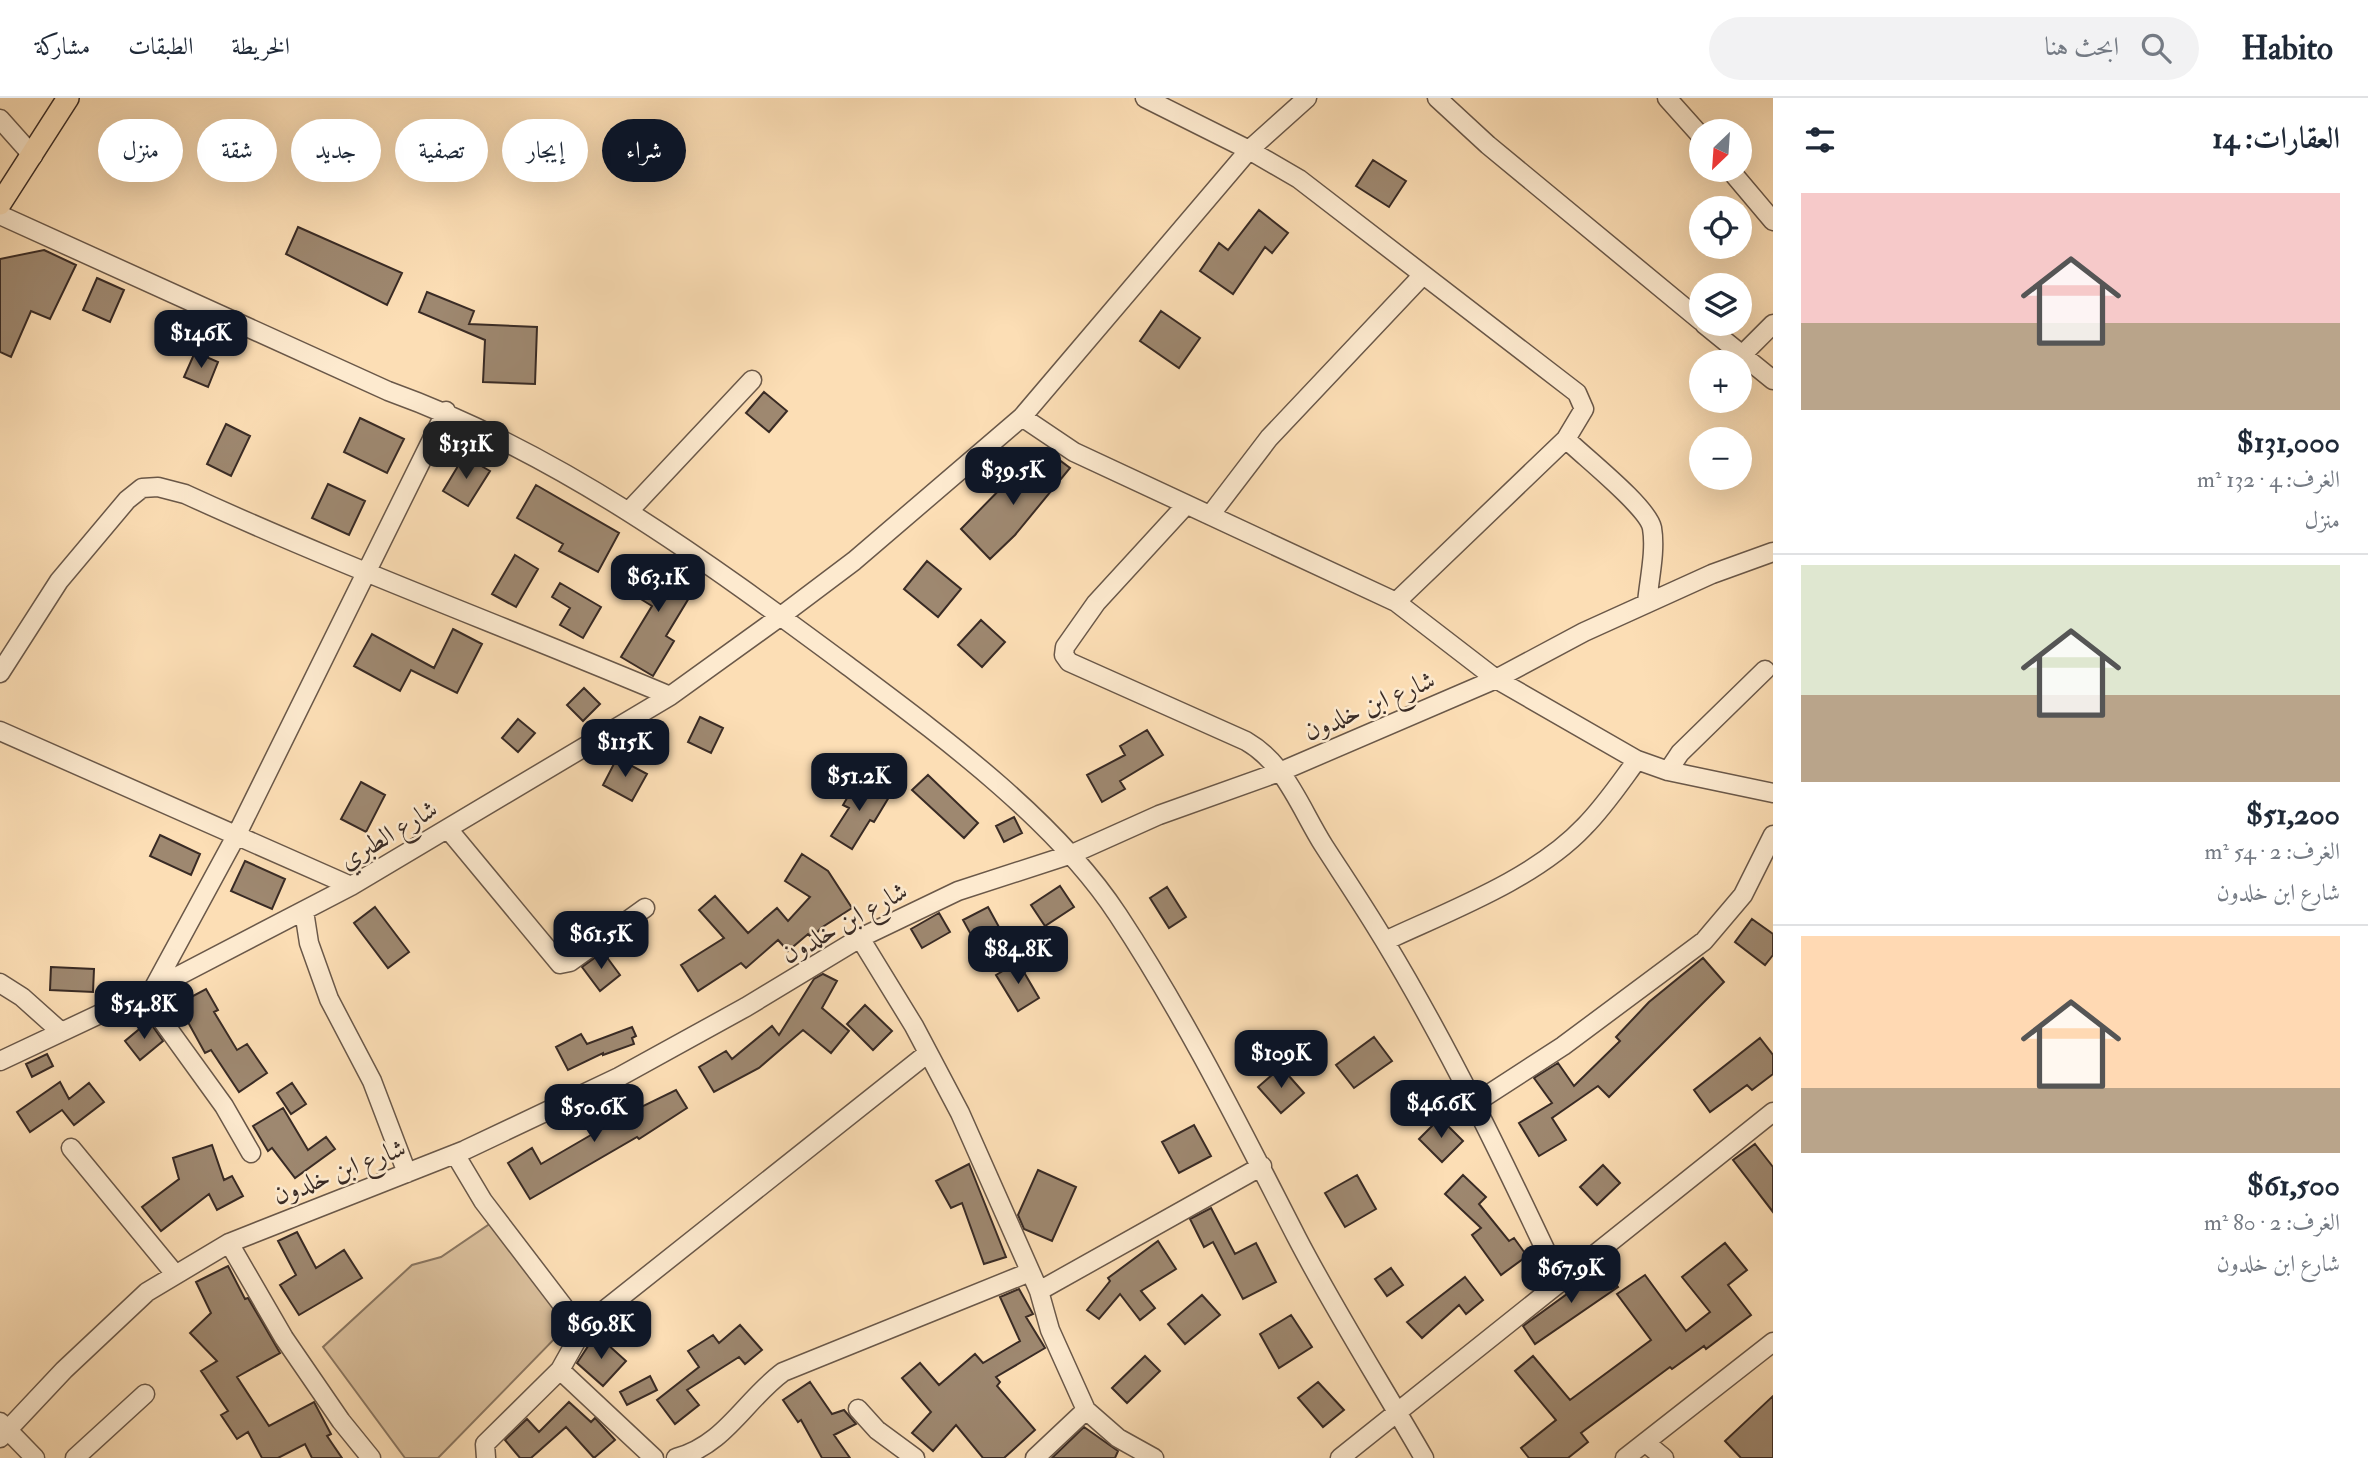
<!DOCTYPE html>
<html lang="ar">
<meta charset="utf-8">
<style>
:root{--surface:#fff;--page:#f2f2f3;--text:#1f2937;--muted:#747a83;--line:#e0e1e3;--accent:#111827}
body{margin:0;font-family:"IM FELL Double Pica",Amiri,serif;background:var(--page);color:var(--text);direction:rtl;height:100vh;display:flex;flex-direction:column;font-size:26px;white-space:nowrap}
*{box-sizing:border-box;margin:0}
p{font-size:23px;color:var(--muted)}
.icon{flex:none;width:38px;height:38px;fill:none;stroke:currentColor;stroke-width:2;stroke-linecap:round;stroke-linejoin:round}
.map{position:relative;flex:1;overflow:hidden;direction:ltr}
.sheet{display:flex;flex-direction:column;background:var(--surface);width:595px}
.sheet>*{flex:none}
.top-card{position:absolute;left:21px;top:21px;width:665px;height:63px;direction:rtl;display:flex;gap:14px}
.needle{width:46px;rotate:205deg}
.tools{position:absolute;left:1689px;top:21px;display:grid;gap:14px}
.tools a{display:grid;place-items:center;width:63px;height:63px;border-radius:50%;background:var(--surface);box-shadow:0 7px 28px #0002;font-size:35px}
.price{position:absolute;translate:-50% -60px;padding:0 16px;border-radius:14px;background:var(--accent);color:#fff;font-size:23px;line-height:46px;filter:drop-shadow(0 2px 4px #0008)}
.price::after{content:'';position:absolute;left:50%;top:42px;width:21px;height:16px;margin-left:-10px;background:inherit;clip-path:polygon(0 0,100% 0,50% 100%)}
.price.selected{background:#222;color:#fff}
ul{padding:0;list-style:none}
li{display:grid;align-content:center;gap:14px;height:371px;padding:0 28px}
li+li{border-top:2px solid var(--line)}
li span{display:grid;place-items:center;height:217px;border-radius:0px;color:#555}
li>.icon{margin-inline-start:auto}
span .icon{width:126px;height:126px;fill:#fffc;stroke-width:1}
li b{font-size:30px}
h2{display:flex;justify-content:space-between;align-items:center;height:84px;padding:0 28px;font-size:30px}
.pill{padding:0 24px;border-radius:32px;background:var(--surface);box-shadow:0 7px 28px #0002;font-size:24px;line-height:63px}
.pill.selected{background:var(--accent);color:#fff}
header{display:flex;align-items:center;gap:42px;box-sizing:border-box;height:98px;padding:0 35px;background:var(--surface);border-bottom:2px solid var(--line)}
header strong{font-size:33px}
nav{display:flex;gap:38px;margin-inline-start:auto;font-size:24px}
.search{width:490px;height:63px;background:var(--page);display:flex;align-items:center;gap:18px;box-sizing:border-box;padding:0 24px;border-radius:38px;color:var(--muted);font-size:26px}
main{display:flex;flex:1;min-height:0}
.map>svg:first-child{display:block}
.green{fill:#dbc09d;stroke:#8a7661;stroke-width:2}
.building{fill:#9e8870;stroke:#392b25;stroke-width:2}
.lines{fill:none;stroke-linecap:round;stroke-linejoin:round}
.minor-casing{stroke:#6a5849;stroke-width:21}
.major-casing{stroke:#392b25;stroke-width:24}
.minor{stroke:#fdeacf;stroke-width:18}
.major{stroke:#fcdeb5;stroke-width:21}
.labels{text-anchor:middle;stroke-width:5;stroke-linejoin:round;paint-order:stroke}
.street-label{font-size:26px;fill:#392b25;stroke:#fdeacf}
</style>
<header>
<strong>Habito</strong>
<div class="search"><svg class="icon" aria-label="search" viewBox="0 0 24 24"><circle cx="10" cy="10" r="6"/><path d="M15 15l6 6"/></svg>ابحث هنا</div>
<nav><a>الخريطة</a><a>الطبقات</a><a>مشاركة</a></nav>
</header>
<main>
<section class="sheet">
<h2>العقارات: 14<svg class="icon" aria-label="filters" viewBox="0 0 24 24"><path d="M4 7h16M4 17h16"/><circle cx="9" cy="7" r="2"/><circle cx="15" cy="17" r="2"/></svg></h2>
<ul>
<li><span style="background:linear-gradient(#f6c9c9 60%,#b9a48a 0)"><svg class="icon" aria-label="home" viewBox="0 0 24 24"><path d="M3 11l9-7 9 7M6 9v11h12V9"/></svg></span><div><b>$131,000</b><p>الغرف: 4 · 132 m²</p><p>منزل</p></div></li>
<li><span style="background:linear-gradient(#dfe7d0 60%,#b9a48a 0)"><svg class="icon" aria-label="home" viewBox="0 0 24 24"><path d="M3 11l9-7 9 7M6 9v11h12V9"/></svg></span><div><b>$51,200</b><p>الغرف: 2 · 54 m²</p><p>شارع ابن خلدون</p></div></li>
<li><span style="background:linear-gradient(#ffd9b3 70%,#b9a48a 0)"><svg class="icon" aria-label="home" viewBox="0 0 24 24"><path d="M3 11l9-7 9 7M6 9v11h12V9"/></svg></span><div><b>$61,500</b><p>الغرف: 2 · 80 m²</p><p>شارع ابن خلدون</p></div></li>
</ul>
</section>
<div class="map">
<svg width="1773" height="1360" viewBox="0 0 1773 1360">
<rect width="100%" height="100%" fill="#fcdeb5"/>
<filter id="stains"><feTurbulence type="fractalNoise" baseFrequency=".00286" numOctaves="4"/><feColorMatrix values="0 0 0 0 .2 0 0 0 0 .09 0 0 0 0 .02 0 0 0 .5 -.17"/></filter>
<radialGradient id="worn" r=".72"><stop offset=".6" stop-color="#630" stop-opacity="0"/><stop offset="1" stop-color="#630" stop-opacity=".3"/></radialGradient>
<path class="green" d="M497,1121L567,1228L438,1360H405L323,1249L412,1167L441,1159Z"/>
<path class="building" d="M1373,62L1406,83L1389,109L1356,88Z
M1259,112L1288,135L1272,155L1265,149L1233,196L1200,173L1219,145L1228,152Z
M298,129L402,175L387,207L286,156Z
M44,152L76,167L50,221L31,213L11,259L0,254V161Z
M97,180L124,192L110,224L83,212Z
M427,194L474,213L469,226L537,229L535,286L483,284L485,242L419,214Z
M1161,213L1200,240L1179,270L1140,243Z
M195,254L218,264L208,289L184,279Z
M764,294L787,313L769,334L746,315Z
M360,320L404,341L387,375L344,354Z
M226,326L250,338L231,378L207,366Z
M1050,355L1070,370L1015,437L990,461L961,431L1012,379L1023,390Z
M464,358L490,373L468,408L443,393Z
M328,386L365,403L349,437L312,420Z
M536,387L619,435L598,474L559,453L563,446L517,420Z
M515,457L538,471L516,509L492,496Z
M653,459L698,485L666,538L674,543L653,578L621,559L652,508L631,495Z
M927,463L961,491L938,519L904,491Z
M560,485L601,509L583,540L560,527L570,510L552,499Z
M981,522L1005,544L982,569L958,547Z
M453,531L482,546L457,595L411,572L400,593L354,568L372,536L434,570Z
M584,590L600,606L583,623L567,607Z
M700,619L723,630L711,655L688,644Z
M518,621L535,635L518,654L502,640Z
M1147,632L1163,657L1120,683L1125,691L1102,704L1087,677L1125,657L1120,648Z
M617,660L647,676L632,703L603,687Z
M928,677L978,725L964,740L912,692Z
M858,681L889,699L874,724L870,722L852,751L831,738L849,710L843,707Z
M361,684L385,697L366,734L341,721Z
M1014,719L1022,735L1004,744L996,728Z
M160,737L200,756L191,777L150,758Z
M802,756L828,773L852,810L821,830L812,840L808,836L788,853L778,842L746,870L741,865L698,893L681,867L724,840L699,812L715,798L748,835L777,810L788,823L810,799L785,783Z
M245,763L285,781L272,811L231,793Z
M1060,788L1074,809L1045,828L1031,807Z
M1167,789L1186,819L1169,830L1150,800Z
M375,809L409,854L388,870L354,825Z
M988,809L1005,840L980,853L963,822Z
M939,815L950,834L922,850L911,831Z
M1752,821L1773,836V857L1765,867L1735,844Z
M603,854L620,877L600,893L582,869Z
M1703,860L1724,884L1609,999L1598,988L1552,1020L1566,1042L1539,1058L1519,1025L1552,1005L1534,980L1558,965L1574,988L1620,943L1616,939L1649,904Z
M1018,864L1039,900L1018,913L996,877Z
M51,869L94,871L93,894L50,892Z
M823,876L837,883L822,910L849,933L831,955L803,932L759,970L714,994L699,969L726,953L732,961L772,928L779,937L814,881Z
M206,891L218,912L214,914L237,952L247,946L267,975L239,994L211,952L205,955L178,906Z
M865,907L892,933L873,952L847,926Z
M149,923L163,943L140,962L125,943Z
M632,929L636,938L632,940L634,946L603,957V955L568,972L556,949L581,936L587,946Z
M1374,939L1392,963L1354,990L1336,967Z
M1760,940L1773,957V976L1752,992L1747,987L1710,1014L1694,992Z
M47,956L53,968L32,979L26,966Z
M1281,969L1304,995L1281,1015L1258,989Z
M60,984L69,1001L89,985L104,1004L74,1027L62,1012L30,1034L17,1014Z
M292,985L306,1006L291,1016L277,995Z
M676,992L687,1010L639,1041L637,1039L530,1101L508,1065L532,1050L541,1066L603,1030L589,1007L602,1000L618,1027L643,1008Z
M283,1010L308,1052L326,1039L335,1051L295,1080L272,1050L268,1053L253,1028Z
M1440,1020L1463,1043L1442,1064L1419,1041Z
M1194,1027L1211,1058L1179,1075L1162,1044Z
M1755,1046L1773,1069V1114L1733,1062Z
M212,1047L224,1082L232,1078L243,1098L217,1112L209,1096L161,1133L142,1109L179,1081L173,1060Z
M969,1066L1006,1159L984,1166L962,1105L951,1110L936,1083Z
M1603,1067L1620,1085L1597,1107L1580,1089Z
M1038,1072L1076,1089L1052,1143L1024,1131L1018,1117Z
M1357,1077L1376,1111L1345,1129L1325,1095Z
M1463,1077L1486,1099L1479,1106L1509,1143L1514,1140L1527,1158L1501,1177L1472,1137L1481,1130L1445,1096Z
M1211,1110L1235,1156L1256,1145L1276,1184L1243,1201L1213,1144L1204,1149L1190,1121Z
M297,1134L316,1170L344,1152L362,1180L299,1217L280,1187L296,1177L278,1143Z
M1158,1143L1176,1171L1141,1193L1155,1210L1140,1222L1120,1196L1099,1221L1087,1212L1110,1183L1108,1180Z
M1725,1145L1747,1172L1728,1187L1751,1217L1706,1251L1704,1248L1672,1271L1670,1269L1581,1335L1588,1344L1568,1360H1529L1521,1350L1556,1322L1515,1273L1533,1258L1570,1302L1651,1242L1617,1196L1645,1177L1686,1233L1710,1214L1682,1179Z
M228,1168L245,1201L248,1200L280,1255L237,1279L269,1328L314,1304L331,1336L327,1338L342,1360H312L305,1346L278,1360H262L248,1334L237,1341L221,1317L228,1313L201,1273L217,1263L190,1235L211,1215L196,1184Z
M1604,1169L1618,1189L1535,1246L1523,1228Z
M1391,1170L1403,1187L1387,1198L1375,1181Z
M1465,1179L1483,1202L1466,1216L1459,1207L1422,1240L1407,1224Z
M1019,1191L1033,1216L1026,1219L1045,1250L996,1279L1000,1284L997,1288L1035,1332L1004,1360H983L956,1327L933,1353L912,1335L931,1314L902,1280L920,1265L939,1287L975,1256L983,1265L1020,1243L1000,1199Z
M1202,1197L1220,1217L1185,1246L1168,1226Z
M1291,1217L1312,1249L1279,1270L1260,1236Z
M740,1227L762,1252L745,1266L739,1259L687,1292L699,1307L675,1326L657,1302L699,1269L688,1253L713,1237L719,1245Z
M596,1236L626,1263L603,1288L577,1265Z
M1145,1258L1160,1273L1127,1305L1112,1290Z
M650,1278L657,1292L627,1307L620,1294Z
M810,1284L832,1316L844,1312L856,1326L834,1337L850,1360H822L801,1322L798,1324L783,1302Z
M1318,1284L1344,1312L1323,1329L1298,1300Z
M1773,1298V1360H1741L1725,1343Z
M569,1304L591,1324L595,1320L615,1342L594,1360L566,1329L531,1360H520L505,1342L527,1321L539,1334Z
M1084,1329L1118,1353L1115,1360H1052Z"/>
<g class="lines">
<defs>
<path id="minor" d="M1145,0L1249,52L1299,81L1577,295L1584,311L1566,341L1396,504
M1437,0L1488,47L1701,223
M1667,0L1701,38
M0,21L33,58
M1730,72L1773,123
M0,117L388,293C558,354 705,462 848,568C940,637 1055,721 1118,817C1186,920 1241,1031 1297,1140C1336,1215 1382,1287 1424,1360
M1704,226L1773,282
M1742,257L1773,226
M1022,319L1074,354L1396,504L1496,581L1637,662L1668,673L1773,695
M1566,341C1583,358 1648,409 1652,430C1656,453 1649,482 1647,505
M1186,407L1096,505L1065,549L1064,557L1069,564L1246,643C1286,666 1300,710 1324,748C1344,779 1365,810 1384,842C1450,951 1506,1068 1560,1183
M629,413L752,282
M1211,416L1269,340L1422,178
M0,575L59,483L127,402L142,390L158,389L185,396C344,469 509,530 670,598
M0,633L351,788
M1668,673L1680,655L1765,572
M448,731L560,866L570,864L645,810
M304,813L309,845L329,901L372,983L407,1075
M860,840L914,928L960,1015L1039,1193L1050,1232L1086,1312L1118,1340L1154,1360
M1385,843C1449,813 1535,781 1584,729C1604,709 1620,685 1637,662
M0,885L22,899L60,933
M153,891L236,738L446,313
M143,896L224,1008L251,1055
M0,963L153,891L351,788L670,598L781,518L854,463L1022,319L1249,52L1307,0
M1472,1007L1563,948L1704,843L1743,797L1773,737
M71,1050L175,1176
M455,1056L483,1103L583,1234
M229,1145L284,1240L341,1323L371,1360
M1039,1193L1262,1068
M560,1272L579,1238L592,1222L928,955
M858,1311L877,1332L915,1360
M0,1324L35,1360
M0,1340L64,1272L147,1194L229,1145L465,1052L619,979L746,909L860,840L958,793L1072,756L1159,717L1282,673L1496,581L1584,534L1712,476L1773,454
M1646,1345L1664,1360
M75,1360L145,1296
M486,1360L485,1346L560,1272L654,1360
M676,1360C725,1347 745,1302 783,1274L1030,1174
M1035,1360L1086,1312
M1340,1360L1773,1014
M1625,1360L1773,1244"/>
<path id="major" d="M0,106L68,0"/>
</defs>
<use href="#minor" class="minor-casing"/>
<use href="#major" class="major-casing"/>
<use href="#minor" class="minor"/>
<use href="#major" class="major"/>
</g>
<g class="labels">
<g class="street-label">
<text transform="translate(1369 607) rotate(-23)" y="9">شارع ابن خلدون</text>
<text transform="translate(388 736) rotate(-31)" y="9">شارع الطبري</text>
<text transform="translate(844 824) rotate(-29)" y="9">شارع ابن خلدون</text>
<text transform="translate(339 1073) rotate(-21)" y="9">شارع ابن خلدون</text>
</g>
</g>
<rect width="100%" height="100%" filter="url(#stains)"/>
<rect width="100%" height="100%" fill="url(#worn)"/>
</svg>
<div class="tools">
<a><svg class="needle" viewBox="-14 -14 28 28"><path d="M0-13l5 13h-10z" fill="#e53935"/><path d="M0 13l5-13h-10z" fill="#747a83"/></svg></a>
<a><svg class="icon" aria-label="locate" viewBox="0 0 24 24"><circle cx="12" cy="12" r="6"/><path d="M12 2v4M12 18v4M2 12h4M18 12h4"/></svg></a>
<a><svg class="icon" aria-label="layers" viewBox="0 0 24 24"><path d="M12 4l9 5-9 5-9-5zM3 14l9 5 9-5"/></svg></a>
<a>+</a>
<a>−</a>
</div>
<b class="price" style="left:201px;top:272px">$146K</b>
<b class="price selected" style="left:466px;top:383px">$131K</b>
<b class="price" style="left:1013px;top:409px">$39.5K</b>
<b class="price" style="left:658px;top:516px">$63.1K</b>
<b class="price" style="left:625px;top:681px">$115K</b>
<b class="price" style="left:859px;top:715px">$51.2K</b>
<b class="price" style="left:601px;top:873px">$61.5K</b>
<b class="price" style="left:1018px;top:888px">$84.8K</b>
<b class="price" style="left:144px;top:943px">$54.8K</b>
<b class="price" style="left:1281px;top:992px">$109K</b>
<b class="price" style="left:1441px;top:1042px">$46.6K</b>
<b class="price" style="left:594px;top:1046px">$50.6K</b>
<b class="price" style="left:1571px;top:1207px">$67.9K</b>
<b class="price" style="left:601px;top:1263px">$69.8K</b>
<div class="top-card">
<a class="pill selected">شراء</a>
<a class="pill">إيجار</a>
<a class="pill">تصفية</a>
<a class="pill">جديد</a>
<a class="pill">شقة</a>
<a class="pill">منزل</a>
</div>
</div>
</main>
